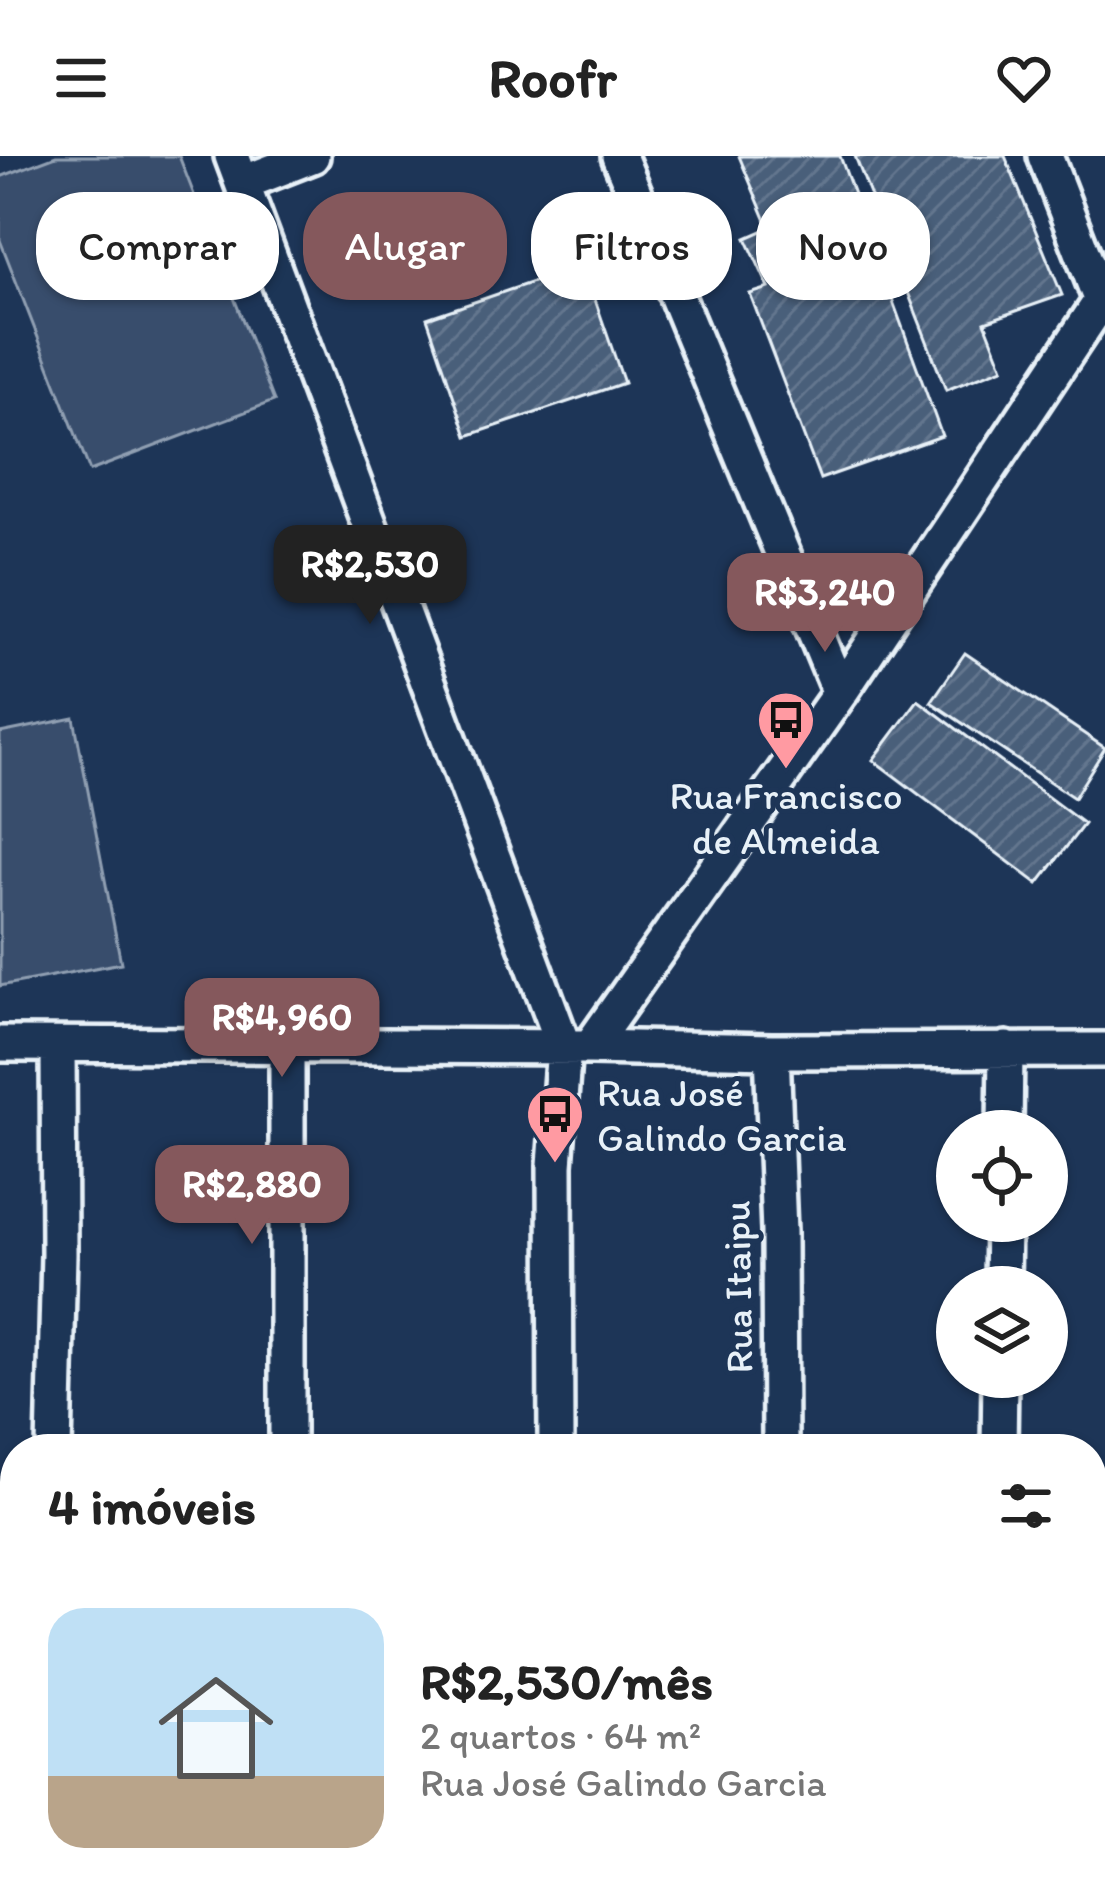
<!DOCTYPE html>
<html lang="pt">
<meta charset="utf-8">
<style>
:root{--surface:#fff;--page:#f2f2f2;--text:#222;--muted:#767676;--line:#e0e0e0;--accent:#85585c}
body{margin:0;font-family:Itim,sans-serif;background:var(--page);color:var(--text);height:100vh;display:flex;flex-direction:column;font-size:45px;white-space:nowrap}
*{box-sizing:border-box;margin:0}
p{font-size:39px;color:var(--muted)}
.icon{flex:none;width:66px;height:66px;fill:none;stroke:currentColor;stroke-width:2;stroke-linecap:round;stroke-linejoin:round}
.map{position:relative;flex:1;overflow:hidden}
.details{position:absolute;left:0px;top:1278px;width:1107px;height:468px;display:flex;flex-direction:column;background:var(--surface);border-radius:48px 48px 0 0;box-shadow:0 3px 9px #0004}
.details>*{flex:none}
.hud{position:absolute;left:36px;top:36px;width:1035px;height:108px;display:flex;gap:24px}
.controls{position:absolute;left:936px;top:954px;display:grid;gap:24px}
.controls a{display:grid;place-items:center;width:132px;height:132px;border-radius:50%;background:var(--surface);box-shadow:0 3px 9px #0004;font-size:60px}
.price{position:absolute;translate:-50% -102px;padding:0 27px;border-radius:24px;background:var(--accent);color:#fff;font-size:39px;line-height:78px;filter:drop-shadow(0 3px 6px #0008)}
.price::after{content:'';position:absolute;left:50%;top:72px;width:36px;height:27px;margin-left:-18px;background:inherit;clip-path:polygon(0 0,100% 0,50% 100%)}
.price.current{background:#222;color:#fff}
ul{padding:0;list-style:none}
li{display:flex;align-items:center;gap:36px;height:300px;padding:0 48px}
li+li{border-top:3px solid var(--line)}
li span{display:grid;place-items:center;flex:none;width:336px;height:240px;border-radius:36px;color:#555}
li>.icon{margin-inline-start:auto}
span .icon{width:144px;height:144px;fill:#fffc;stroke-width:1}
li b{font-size:51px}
h2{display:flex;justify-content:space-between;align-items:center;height:144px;padding:0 48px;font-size:51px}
.pill{padding:0 42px;border-radius:48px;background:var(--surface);box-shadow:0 3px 9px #0004;font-size:42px;line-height:108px}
.pill.current{background:var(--accent);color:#fff}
header{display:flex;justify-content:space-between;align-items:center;height:156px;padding:0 48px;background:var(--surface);font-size:54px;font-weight:700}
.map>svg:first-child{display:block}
.pitch{fill:#374d6c;stroke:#909fb2;stroke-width:3}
.building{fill:url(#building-hatch);stroke:#e8f1f8;stroke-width:3}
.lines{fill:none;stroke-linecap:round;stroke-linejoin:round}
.street-casing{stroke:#e8f1f8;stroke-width:42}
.street{stroke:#1d3557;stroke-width:33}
.labels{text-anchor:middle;stroke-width:10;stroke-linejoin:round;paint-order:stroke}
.poi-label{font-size:39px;fill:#e8f1f8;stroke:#1d3557}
.street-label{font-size:39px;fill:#e8f1f8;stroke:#1d3557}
</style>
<header><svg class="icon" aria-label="menu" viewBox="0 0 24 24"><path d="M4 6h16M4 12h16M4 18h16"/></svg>Roofr<svg class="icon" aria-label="heart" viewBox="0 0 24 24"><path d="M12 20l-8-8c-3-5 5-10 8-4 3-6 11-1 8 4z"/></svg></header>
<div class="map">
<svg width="1105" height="1746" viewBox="0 0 1105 1746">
<defs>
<pattern id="building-hatch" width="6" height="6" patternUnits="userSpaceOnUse" patternTransform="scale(3)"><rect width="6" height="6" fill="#495e7a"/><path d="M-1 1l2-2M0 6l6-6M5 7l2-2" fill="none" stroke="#63768e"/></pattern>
</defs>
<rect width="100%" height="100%" fill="#1d3557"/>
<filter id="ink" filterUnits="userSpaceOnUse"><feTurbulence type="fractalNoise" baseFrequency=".00833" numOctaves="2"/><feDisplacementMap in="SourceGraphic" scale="24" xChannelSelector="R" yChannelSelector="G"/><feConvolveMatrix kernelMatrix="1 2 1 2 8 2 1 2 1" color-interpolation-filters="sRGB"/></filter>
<g filter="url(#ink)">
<path class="pitch" d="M56,0H179L274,245L90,315L0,84V21Z
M74,562L121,807L0,830V577Z"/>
<path class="building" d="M739,0H840L942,280L820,323L750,138L769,132L746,82L769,72Z
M855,0H1005L1062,139L985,166L1003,212L946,234Z
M583,109L624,227L467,280L427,162Z
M965,497L1105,592L1074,642L931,546Z
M918,544L1084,668L1038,728L873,604Z"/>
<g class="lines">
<defs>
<path id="street" d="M232,0L564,891L555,1009L556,1293
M619,0L840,537
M1045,0L1101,145
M243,27L312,0
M0,888L590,891L772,895L1105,894
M590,891L840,537L1105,139
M772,895L779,1076L780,1293
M1005,975L1006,893
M1002,1131L1003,1065
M54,1293L59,1098L58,889
M287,1293V889
M999,1293L1000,1221
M1092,1572L1105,1567
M0,1575H15
M47,1731V1746
M557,1731V1746
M999,1731L1000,1746
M285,1746V1731
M580,1746L624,1731"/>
</defs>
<use href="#street" class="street-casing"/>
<use href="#street" class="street"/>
</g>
</g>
<defs>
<symbol id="bus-pin" viewBox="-11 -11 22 30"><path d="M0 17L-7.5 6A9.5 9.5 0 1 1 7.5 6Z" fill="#ff9aa2" stroke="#1d3557"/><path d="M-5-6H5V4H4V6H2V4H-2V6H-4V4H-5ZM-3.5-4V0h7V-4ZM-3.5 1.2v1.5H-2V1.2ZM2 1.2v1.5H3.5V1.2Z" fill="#111"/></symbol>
</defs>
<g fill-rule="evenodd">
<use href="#bus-pin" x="753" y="531" width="66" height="90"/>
<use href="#bus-pin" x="522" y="925" width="66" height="90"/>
</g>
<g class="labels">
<g class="poi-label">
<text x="786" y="653">Rua Francisco<tspan x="786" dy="45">de Almeida</tspan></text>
<text x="597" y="950" text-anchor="start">Rua José<tspan x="597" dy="45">Galindo Garcia</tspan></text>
</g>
<g class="street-label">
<text transform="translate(737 1131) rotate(-91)" y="14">Rua Itaipu</text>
</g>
</g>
</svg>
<div class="controls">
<a><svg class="icon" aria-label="locate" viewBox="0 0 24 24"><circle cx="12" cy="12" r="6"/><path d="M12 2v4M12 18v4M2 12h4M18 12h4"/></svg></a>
<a><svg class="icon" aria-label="layers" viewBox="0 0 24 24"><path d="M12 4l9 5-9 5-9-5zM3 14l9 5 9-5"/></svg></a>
</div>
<b class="price current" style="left:370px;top:471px">R$2,530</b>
<b class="price" style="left:825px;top:499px">R$3,240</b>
<b class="price" style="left:282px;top:924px">R$4,960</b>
<b class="price" style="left:252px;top:1091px">R$2,880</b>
<div class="hud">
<a class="pill">Comprar</a>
<a class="pill current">Alugar</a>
<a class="pill">Filtros</a>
<a class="pill">Novo</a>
</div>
<section class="details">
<h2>4 imóveis<svg class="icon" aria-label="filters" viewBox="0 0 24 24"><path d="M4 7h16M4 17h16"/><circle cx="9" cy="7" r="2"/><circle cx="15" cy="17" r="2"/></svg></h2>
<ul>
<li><span style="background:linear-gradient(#bfe0f5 70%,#b9a48a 0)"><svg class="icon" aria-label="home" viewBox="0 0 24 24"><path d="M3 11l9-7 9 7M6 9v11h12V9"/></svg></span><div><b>R$2,530/mês</b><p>2 quartos · 64 m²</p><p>Rua José Galindo Garcia</p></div></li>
</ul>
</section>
</div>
